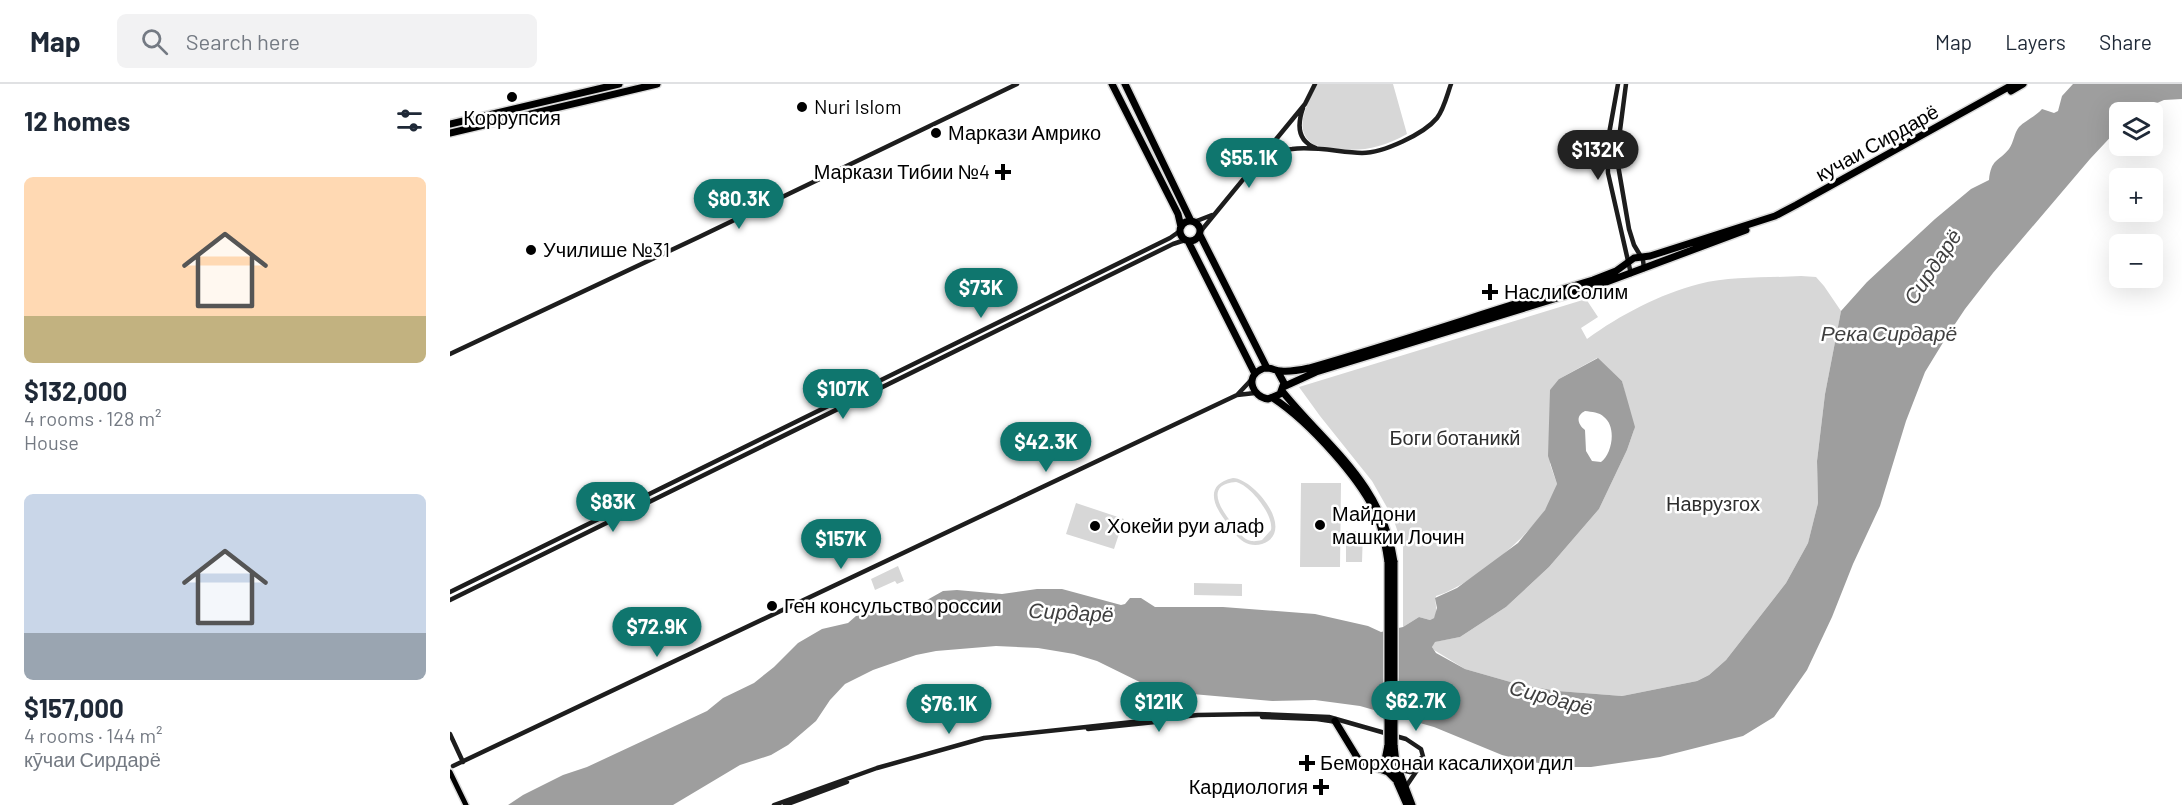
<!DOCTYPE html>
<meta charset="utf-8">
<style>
:root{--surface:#fff;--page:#f2f2f3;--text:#1f2937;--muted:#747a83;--line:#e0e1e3;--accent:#0f766e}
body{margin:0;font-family:Barlow,sans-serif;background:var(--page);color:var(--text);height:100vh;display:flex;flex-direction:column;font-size:22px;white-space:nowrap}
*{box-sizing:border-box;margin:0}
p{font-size:20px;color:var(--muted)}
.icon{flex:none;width:33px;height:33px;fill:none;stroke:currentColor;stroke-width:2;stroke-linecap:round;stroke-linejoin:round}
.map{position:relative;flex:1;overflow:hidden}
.drawer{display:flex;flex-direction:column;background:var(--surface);width:450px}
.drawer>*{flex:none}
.fabs{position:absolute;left:1659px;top:18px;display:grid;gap:12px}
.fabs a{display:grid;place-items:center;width:54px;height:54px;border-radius:9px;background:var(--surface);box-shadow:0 6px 24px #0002;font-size:30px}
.price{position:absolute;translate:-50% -51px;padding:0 14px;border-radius:21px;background:var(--accent);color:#fff;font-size:20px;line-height:39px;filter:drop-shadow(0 2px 3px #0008)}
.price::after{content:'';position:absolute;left:50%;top:36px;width:18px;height:14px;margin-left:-9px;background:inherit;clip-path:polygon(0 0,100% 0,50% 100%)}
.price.active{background:#222;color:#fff}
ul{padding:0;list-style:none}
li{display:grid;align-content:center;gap:12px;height:318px;padding:0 24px}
li span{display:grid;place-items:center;height:186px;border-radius:9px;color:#555}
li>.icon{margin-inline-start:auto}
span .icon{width:108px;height:108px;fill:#fffc;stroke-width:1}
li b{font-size:26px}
h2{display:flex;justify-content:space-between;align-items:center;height:72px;padding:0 24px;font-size:26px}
header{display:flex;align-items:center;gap:36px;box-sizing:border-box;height:84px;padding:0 30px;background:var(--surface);border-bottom:2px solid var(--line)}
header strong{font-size:28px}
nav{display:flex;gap:33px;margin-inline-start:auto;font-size:21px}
.search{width:420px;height:54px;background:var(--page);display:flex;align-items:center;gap:15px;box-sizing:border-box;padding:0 21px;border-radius:9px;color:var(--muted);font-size:22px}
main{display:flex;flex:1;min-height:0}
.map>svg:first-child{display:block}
.green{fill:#d7d7d7;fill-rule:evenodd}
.water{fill:#9e9e9e;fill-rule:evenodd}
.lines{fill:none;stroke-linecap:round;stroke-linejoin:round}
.primary-casing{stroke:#dbdbdb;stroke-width:8}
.highway-casing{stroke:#dbdbdb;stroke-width:10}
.secondary{stroke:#1d1d1d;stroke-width:4.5}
.primary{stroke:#000;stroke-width:5}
.highway{stroke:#000;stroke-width:7}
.highway-bridge-casing{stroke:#dbdbdb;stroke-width:10;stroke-linecap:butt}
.highway-bridge{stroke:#000;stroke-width:7}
.poi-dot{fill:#000;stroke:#fff;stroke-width:2}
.labels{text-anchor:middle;stroke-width:5;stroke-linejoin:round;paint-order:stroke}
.poi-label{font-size:20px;fill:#000;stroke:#fff;text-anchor:start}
.street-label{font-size:20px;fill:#000;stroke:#fff}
.park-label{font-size:20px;fill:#2e2e2e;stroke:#fff}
.water-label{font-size:21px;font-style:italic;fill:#3f3f3f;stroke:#fff}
</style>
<header>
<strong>Map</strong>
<div class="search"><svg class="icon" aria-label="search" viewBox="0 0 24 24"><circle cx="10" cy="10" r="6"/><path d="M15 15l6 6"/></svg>Search here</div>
<nav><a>Map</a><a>Layers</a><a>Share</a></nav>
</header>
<main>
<section class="drawer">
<h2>12 homes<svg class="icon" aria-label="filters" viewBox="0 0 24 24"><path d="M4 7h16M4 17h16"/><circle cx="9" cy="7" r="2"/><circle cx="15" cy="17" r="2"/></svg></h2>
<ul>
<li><span style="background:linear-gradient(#ffd9b3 75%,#c2b280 0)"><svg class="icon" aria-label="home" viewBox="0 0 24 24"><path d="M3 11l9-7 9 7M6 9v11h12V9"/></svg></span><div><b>$132,000</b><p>4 rooms · 128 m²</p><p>House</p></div></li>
<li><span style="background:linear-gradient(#c9d6e8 75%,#9aa5b1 0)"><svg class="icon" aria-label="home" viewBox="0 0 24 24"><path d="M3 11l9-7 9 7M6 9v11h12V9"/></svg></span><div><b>$157,000</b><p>4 rooms · 144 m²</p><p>кӯчаи Сирдарё</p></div></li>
</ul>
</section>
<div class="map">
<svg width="1732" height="721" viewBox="0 0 1732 721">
<rect width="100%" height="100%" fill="#fff"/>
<path class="green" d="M867,0H943L957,50C924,68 901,69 864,61C841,46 858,19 867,0Z
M1351,192L1366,193L1374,202L1391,227L1375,310L1367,377L1368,419L1358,459L1336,499L1276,576L1259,591L1247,597L1172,612L1108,607L1071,601L1015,585L984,566L982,563L984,558L1010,553L1056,523L1099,483L1149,425L1177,366L1184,346L1172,297L1147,274L1109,295L1100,380L1107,400C1101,438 1022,502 986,512C984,520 989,526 984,534L980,536L969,533L953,543V463L943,434L922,397L870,332L849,303L1136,215L1148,233L1131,244L1137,255C1170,231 1210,210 1249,200C1280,192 1319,194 1351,192Z
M783,394C805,395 847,448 812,460C806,462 799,461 794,458C787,454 783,446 778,440C765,424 752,401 783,394ZM786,398C800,401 824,431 821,446L812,456C807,457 803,458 798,456C791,453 787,445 782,439C771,426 754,400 786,398Z
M851,399H891L890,483H850Z
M626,419L674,435L664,465L616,450Z
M896,447H913L912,478H896Z
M448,482L454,497L447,500L445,497L425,506L421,495Z
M744,499L792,500V512L744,511Z"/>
<path class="water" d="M1623,0H1732V15L1714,16L1686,28H1670L1669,44L1640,75L1543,189L1515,225L1497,252L1475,288L1456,337L1430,422L1403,480L1382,533L1357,586L1324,633L1293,652L1210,673L1141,683H1114L1076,677L1052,671L984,643L910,622L865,616L822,617L708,607L647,577L624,570L588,564L546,562L486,567L466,571L423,586L395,600L380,616L366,637L338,661L321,671L290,681L223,721H58L73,711L113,691L137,683L257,627L273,614L304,599L324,583L348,559L372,545L398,539L406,532L451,524L477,516L493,507L507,506L552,510L587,505H612L671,521L675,520L680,514H691L705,523H773L865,530L918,542L931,548L953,543L969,533L980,536L984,534L987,524L985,514L1007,504L1068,459L1095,426L1107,400L1098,372L1100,306L1109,295L1148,274L1172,297L1185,343L1177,366L1149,425L1099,483L1056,523L1010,553L985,558L982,563L986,569L1015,585L1071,601L1108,607L1172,612L1247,597L1259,591L1276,576L1336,499L1358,459L1368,419L1367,377L1375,310L1391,227L1417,198L1485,135L1521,105L1539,96C1541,75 1548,78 1559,65C1564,58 1564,49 1569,43C1576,36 1585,33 1592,25L1604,29L1608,27L1612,12ZM1135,327C1142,328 1149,328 1154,333C1167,343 1162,370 1151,378L1142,377L1136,367L1135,346C1128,341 1125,332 1135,327Z"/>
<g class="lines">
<defs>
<path id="primary" d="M0,688L16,721"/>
<path id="highway" d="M662,0L728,130L731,143
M675,0L741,137
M1561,7L1573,0
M0,40L169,0
M0,49L207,0
M730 147a10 10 0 1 1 20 0a10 10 0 1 1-20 0Z
M750,151L817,284
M738,157L805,290
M828,288L834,299L830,310L818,315C803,313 795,294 810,286C818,281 824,287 831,287C840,288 850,286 859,284C954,257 1048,224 1143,196L1166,187L1184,174L1200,172L1325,132L1346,121L1564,0
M833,303L866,288L1143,203L1296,146
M832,307C878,364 932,398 944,478
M823,314C858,337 914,397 929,437C933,450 936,464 938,478
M885,637L910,678L938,688L948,698
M944,661L946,679L962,721
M939,666L943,689L957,721
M919,679L930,680L935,676L938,661"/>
</defs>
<use href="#primary" class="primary-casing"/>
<use href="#highway" class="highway-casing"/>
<path class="secondary" d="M1168,0L1157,61L1158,89L1181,190
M1176,0L1168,62V81L1179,145L1184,161L1193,176L1194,185
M853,24C847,41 847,57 866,64
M808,78C819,73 830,66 842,65C864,62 889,68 912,69C933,69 974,50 987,34C994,25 997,11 1001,0
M744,138L762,131
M750,148L855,20L865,0
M0,270L249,153L567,0
M788,310L803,294
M0,508L720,154L730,147
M0,516L723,160L735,156
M812,633L867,635L887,638
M638,645L705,638
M0,650L13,678
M3,682L787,311L805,309
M948,685L960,688L965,685L971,674
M324,721L427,684L534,654L748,631L807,630L879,633L956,655L971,665L974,676L955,704
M335,721L397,698"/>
<use href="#primary" class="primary"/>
<use href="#highway" class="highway"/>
<defs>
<path id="highway-bridge" d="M938,478V661
M944,478V661"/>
</defs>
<use href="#highway-bridge" class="highway-bridge-casing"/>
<use href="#highway-bridge" class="highway-bridge"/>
</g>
<g class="poi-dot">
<circle cx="62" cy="13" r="6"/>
<circle cx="352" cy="23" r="6"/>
<circle cx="486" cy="49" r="6"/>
<path d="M550 79h6v6h6v6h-6v6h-6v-6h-6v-6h6z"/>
<circle cx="81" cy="166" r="6"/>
<path d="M1037 199h6v6h6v6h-6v6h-6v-6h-6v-6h6z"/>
<circle cx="870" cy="441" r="6"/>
<circle cx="645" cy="442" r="6"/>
<circle cx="322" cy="522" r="6"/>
<path d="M854 670h6v6h6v6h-6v6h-6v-6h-6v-6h6z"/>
<path d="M868 694h6v6h6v6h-6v6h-6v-6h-6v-6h6z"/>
</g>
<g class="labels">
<g class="poi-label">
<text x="364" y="30">Nuri Islom</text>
<text x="62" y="41" text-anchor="middle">Коррупсия</text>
<text x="498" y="56">Маркази Амрико</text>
<text x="540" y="95" text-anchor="end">Маркази Тибии №4</text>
<text x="93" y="173">Училише №31</text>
<text x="1054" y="215">Насли Солим</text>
<text x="882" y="437">Майдони<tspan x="882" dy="23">машкии Лочин</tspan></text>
<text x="657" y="449">Хокейи руи алаф</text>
<text x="334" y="529">Ген консульство россии</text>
<text x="870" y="686">Беморхонаи касалиҳои дил</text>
<text x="858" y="710" text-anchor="end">Кардиология</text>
</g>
<g class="street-label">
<text transform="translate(1427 59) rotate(-29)" y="7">кучаи Сирдарё</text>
</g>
<g class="park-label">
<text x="1005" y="361">Боги ботаникй</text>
<text x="1263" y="427">Наврузгох</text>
</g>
<g class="water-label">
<text transform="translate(1483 183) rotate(-56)" y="7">Сирдарё</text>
<text x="1439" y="257">Река Сирдарё</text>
<text transform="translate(621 529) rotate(3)" y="7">Сирдарё</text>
<text transform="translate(1101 614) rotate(15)" y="7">Сирдарё</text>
</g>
</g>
</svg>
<div class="fabs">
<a><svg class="icon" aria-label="layers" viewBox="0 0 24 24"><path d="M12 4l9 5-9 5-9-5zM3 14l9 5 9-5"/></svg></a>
<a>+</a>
<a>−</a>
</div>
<b class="price active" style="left:1148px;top:97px">$132K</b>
<b class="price" style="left:799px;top:105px">$55.1K</b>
<b class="price" style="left:289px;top:146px">$80.3K</b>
<b class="price" style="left:531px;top:235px">$73K</b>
<b class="price" style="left:393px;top:336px">$107K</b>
<b class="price" style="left:596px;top:389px">$42.3K</b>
<b class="price" style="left:163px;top:449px">$83K</b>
<b class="price" style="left:391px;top:486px">$157K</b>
<b class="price" style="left:207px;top:574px">$72.9K</b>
<b class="price" style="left:966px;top:648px">$62.7K</b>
<b class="price" style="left:709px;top:649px">$121K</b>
<b class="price" style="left:499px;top:651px">$76.1K</b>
</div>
</main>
